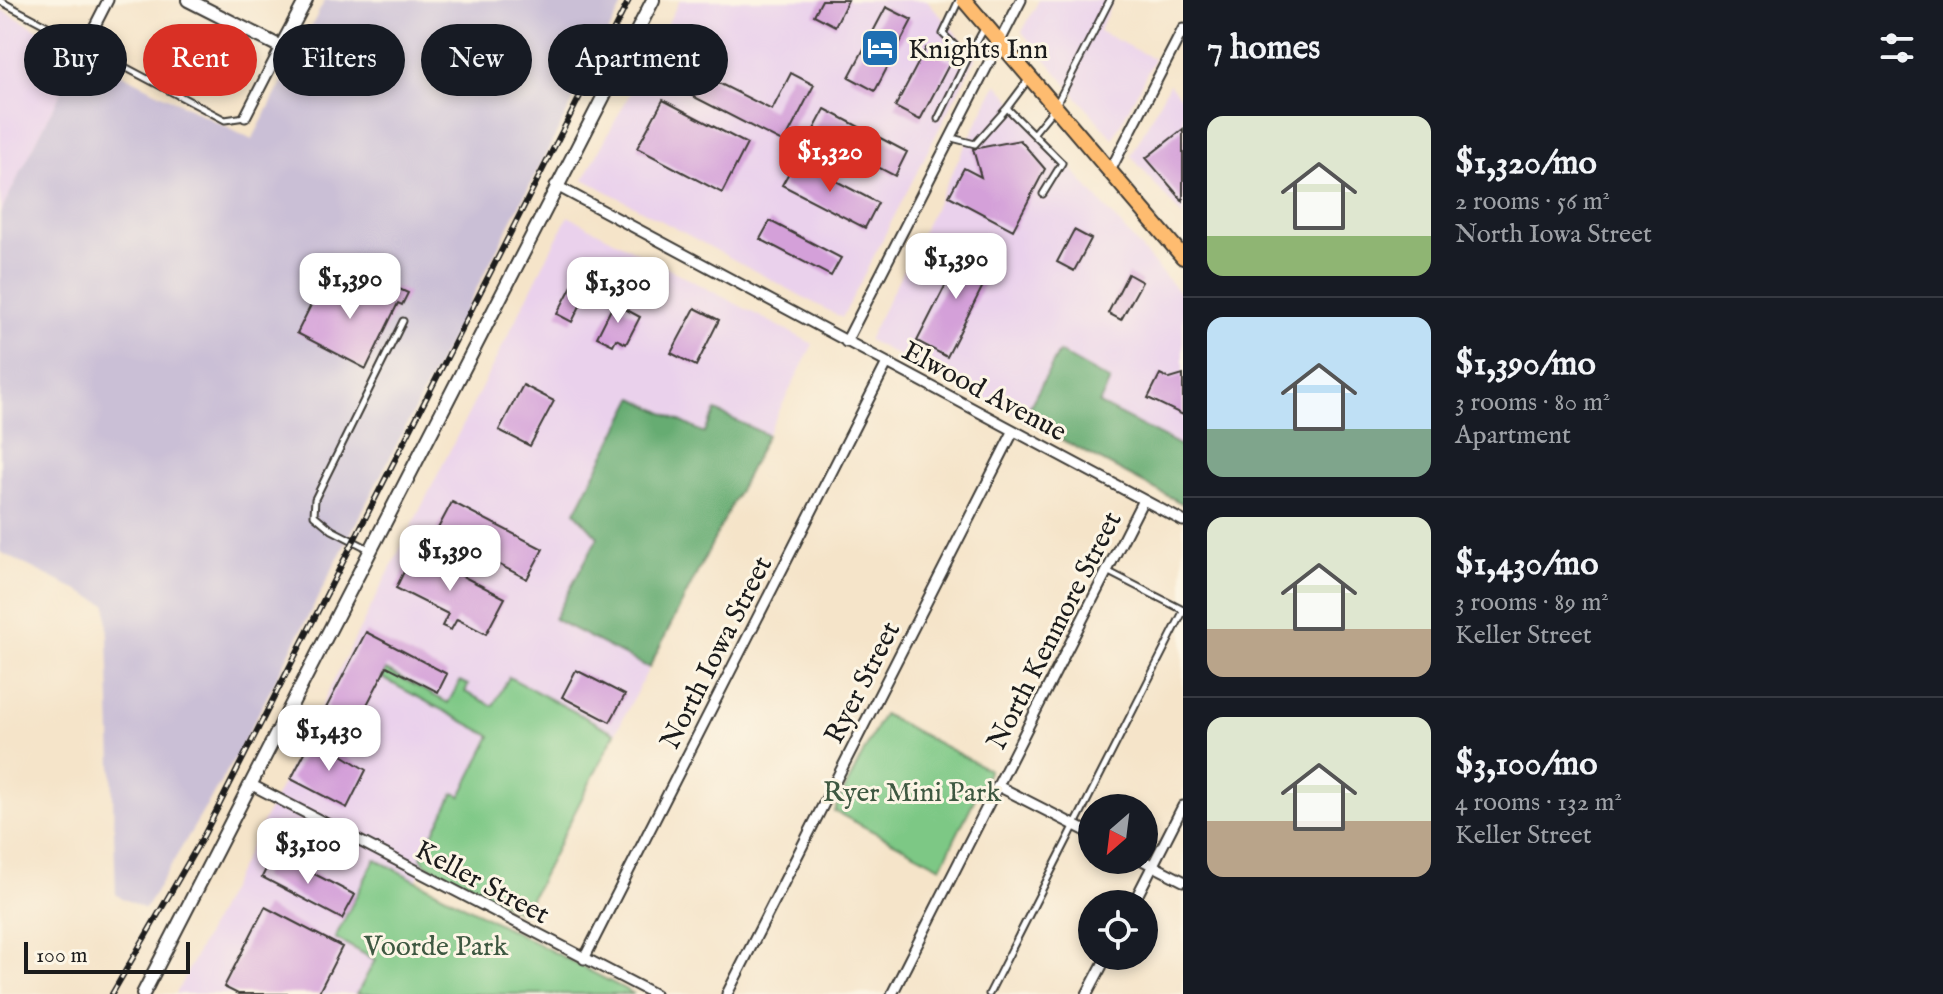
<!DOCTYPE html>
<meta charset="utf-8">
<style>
:root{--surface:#171b24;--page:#242831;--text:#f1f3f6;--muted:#9ea1a6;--line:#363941;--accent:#d93025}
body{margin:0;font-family:"IM FELL English",serif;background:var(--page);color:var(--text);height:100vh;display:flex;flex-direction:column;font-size:30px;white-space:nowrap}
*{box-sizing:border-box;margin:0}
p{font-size:26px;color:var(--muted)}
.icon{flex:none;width:44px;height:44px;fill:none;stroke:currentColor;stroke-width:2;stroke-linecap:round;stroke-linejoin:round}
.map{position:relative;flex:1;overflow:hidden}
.details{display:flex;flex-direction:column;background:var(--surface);width:760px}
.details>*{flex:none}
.top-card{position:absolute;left:24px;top:24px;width:760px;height:72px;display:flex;gap:16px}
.needle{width:52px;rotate:208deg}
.controls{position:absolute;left:1078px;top:794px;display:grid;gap:16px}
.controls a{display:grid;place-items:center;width:80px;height:80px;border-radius:50%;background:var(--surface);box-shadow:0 4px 12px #0003;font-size:40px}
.scale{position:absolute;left:24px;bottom:20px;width:166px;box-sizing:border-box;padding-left:8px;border:4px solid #1c1c1c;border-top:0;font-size:22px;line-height:28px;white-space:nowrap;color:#1c1c1c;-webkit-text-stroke:6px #fcf5e5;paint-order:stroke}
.price{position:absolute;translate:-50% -68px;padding:0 18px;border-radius:16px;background:#fff;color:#222;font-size:26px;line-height:52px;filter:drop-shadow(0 2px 4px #0008)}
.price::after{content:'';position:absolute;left:50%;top:48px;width:24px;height:18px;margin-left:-12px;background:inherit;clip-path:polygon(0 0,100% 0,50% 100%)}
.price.current{background:var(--accent);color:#fff}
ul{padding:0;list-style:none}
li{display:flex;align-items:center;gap:24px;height:200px;padding:0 24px}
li+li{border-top:2px solid var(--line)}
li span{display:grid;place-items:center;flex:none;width:224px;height:160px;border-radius:16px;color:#555}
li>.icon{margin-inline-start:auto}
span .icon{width:96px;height:96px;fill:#fffc;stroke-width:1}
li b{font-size:34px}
h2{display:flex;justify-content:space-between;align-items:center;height:96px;padding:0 24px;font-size:34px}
.tag{padding:0 28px;border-radius:36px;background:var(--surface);box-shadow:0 4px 12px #0003;font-size:28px;line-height:72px}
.tag.current{background:var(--accent);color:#fff}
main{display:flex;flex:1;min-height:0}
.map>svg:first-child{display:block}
.built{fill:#ead1ec}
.industrial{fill:#cabfd6}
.green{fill:#7dc885;stroke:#4c7250;stroke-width:2}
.forest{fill:#66ac72;stroke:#416447;stroke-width:2}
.building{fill:#d4a0d9}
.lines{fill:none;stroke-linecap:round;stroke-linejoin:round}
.service-casing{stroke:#3d3a36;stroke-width:9}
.minor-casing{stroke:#3d3a36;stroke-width:13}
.tertiary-casing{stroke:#3d3a36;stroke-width:16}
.primary-casing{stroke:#3d3a36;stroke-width:18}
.service{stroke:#fff;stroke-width:5}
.minor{stroke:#fff;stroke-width:9}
.tertiary{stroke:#fff;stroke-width:12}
.primary{stroke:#febc70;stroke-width:14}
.rail-casing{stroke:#1c1c1c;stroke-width:6}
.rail{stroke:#fcf5e5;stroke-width:3;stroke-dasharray:9;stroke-linecap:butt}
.labels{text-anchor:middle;stroke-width:6;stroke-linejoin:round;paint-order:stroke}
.poi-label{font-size:28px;fill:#1c1c1c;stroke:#fcf5e5;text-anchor:start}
.street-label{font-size:28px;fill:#1c1c1c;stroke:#fcf5e5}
.park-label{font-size:28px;fill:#3e5841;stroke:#fcf5e5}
</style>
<main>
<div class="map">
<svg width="1183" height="994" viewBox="0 0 1183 994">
<rect width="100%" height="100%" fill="#fcf5e5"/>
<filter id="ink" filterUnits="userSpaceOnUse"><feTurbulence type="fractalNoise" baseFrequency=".0125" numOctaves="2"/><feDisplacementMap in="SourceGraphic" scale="16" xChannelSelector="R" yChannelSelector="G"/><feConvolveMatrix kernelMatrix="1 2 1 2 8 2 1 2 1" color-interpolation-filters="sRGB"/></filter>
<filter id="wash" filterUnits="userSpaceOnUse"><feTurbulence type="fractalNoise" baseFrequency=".006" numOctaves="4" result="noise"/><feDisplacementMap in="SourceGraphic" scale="32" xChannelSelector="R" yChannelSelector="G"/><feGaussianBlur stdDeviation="1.8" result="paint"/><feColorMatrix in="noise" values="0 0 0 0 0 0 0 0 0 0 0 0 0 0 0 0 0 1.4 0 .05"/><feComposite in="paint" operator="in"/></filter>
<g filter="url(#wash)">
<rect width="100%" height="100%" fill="#f5e4c9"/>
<path class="built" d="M680,0H927L976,57L842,318L584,179Z
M1039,0H1107L1112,3L1099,31L1154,59L1113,139L1022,32Z
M0,9L81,53L0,213Z
M997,83L1183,297V447L1099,404L1060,352L1023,419L868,340Z
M1169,84L1183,100V217L1131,156Z
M568,216L813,344L767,435L716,411L705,434L575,512L599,537L554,619L649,668L523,914L425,864L357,994H176Z"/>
<path class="industrial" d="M325,0H625L239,751L145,909L116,895L107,605L0,552V213L81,53L252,140Z"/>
<path class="green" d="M386,670L448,703L460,681L468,685L465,692L493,706L509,677L615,733L523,914L425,864L421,857L454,793L461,796L491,736L382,678Z
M883,714L989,770L941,867L834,811Z
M375,859L634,994H357L375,960L335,938Z"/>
<path class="forest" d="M1059,352L1110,381L1099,404L1183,447V504L1023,419Z
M634,398L704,433L716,411L767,435L649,668L554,619L598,537L575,512Z"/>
<g id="blocks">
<path class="building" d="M822,0H848L835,26L814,15Z
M886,7L912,20L875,91L849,77Z
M926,48L951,61L920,120L895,107Z
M685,66L772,110L791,73L814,85L784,143L675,87Z
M663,100L747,144L722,193L637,148Z
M825,109L907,152L895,176L812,133Z
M1183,129V201L1146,158Z
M1020,140L1045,169L1013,230L949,196L964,168L981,177L973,149Z
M796,160L878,203L865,228L782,185Z
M770,221L841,258L831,276L760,239Z
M1074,230L1091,239L1074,271L1057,262Z
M966,245L996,260L947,357L917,341Z
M581,269L595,276L572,322L557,314Z
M1128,274L1142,282L1121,320L1108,313Z
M324,279L365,299L370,288L389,297L395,287L408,293L402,305L398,303L366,369L297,333Z
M614,303L640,317L626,344L616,339L613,345L597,337Z
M695,308L719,320L696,366L671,353Z
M1160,374L1170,379L1183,375V415L1148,398Z
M523,385L554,401L530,446L499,430Z
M452,502L543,549L527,579L436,532Z
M414,551L505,598L486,634L457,619L451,630L442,626L448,614L396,588Z
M366,632L447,674L438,692L387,666L357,724L326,708Z
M576,670L625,695L610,722L562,697Z
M313,737L366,770L347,808L291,779Z
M274,853L355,895L342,919L262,877Z
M265,907L342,947L318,994H238L224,987Z"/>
</g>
</g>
<g filter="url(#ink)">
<use href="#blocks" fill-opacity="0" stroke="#3d3a36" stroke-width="2"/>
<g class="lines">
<defs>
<path id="service" d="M0,1L225,120L245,117
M968,58L985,27
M1007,108L1028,80
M938,119L968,58L943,34L959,0
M1033,134L1055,107L1110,0
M952,138L975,144L1007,108L1062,163L1043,194
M369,549L332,530L314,515L315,499L403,321
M1107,571L1183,610
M989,994L1183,612"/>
<path id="minor" d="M85,45L108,0
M245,117L281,47
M1110,171L1183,29
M555,185L1183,521
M846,342L1021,0
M250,784L654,994
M998,786L1092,834
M1142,860L1183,881
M1133,904L1183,806
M584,959L886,365
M727,994L1013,432
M892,994L1143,500
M1087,994L1107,956"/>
<path id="tertiary" d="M188,0L281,47L306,0
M143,994L653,0"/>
<path id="primary" d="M964,0L1183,257"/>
</defs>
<use href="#service" class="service-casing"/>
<use href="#minor" class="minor-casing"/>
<use href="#tertiary" class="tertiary-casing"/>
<use href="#primary" class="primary-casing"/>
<use href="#service" class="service"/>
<use href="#minor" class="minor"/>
<use href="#tertiary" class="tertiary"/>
<use href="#primary" class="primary"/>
<defs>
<path id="rail" d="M112,994L204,835L629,0"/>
</defs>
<use href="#rail" class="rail-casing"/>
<use href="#rail" class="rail"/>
</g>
</g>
<defs>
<symbol id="hotel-square" viewBox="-11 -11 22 22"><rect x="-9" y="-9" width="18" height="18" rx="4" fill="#1f6fb2" stroke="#fcf5e5"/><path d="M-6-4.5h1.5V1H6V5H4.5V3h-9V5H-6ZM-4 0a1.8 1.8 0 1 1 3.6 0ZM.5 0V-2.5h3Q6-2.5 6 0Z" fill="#fff"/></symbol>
</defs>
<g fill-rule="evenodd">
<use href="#hotel-square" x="858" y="26" width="44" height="44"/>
</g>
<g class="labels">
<g class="poi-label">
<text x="908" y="58">Knights Inn</text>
</g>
<g class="street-label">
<text transform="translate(985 390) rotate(28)" y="10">Elwood Avenue</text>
<text transform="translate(1053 630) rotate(-63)" y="10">North Kenmore Street</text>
<text transform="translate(715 652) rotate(-63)" y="10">North Iowa Street</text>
<text transform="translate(861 682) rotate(-63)" y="10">Ryer Street</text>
<text transform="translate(483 881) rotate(28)" y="10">Keller Street</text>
</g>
<g class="park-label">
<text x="912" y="801">Ryer Mini Park</text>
<text x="436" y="955">Voorde Park</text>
</g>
</g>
</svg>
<div class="controls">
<a><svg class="needle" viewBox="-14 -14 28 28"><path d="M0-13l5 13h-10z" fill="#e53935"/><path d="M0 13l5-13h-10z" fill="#9ea1a6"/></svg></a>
<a><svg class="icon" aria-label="locate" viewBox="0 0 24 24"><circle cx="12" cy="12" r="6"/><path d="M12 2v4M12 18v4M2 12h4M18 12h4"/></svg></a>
</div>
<div class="scale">100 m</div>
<b class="price current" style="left:830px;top:194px">$1,320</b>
<b class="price" style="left:956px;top:301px">$1,390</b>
<b class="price" style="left:350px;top:321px">$1,390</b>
<b class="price" style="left:618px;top:325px">$1,300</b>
<b class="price" style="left:450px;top:593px">$1,390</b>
<b class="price" style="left:329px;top:773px">$1,430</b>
<b class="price" style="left:308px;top:886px">$3,100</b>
<div class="top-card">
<a class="tag">Buy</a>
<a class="tag current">Rent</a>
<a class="tag">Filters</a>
<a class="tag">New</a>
<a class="tag">Apartment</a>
</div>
</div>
<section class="details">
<h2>7 homes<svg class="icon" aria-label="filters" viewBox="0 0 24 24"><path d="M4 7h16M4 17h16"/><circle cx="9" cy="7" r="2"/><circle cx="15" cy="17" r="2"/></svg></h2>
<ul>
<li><span style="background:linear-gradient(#dfe7d0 75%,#8fb573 0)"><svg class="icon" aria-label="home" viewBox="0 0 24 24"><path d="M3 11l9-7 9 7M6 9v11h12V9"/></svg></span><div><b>$1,320/mo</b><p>2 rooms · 56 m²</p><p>North Iowa Street</p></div></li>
<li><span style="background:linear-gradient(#bfe0f5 70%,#7fa58c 0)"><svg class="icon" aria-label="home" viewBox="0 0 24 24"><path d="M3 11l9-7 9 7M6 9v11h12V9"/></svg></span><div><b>$1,390/mo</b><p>3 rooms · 80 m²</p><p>Apartment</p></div></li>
<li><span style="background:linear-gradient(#dfe7d0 70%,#b9a48a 0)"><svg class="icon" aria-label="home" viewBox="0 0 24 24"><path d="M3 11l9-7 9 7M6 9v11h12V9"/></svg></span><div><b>$1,430/mo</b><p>3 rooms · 89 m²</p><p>Keller Street</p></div></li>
<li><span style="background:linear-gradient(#dfe7d0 65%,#b9a48a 0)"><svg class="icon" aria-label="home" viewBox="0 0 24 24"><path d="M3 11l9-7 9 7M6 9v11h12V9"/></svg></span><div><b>$3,100/mo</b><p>4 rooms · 132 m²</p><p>Keller Street</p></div></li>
</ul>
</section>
</main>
